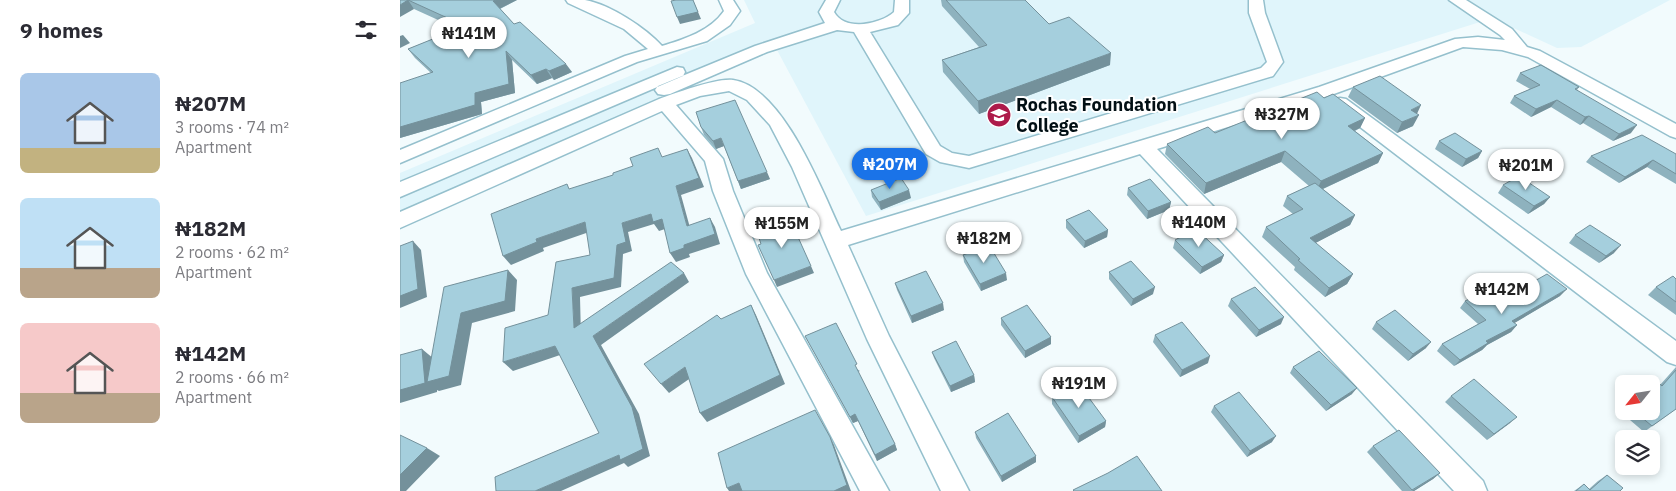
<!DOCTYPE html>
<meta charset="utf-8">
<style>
:root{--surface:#fff;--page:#f7f7f7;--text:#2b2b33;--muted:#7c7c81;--accent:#1a73e8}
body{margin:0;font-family:"IBM Plex Sans",sans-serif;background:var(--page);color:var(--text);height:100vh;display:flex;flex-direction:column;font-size:19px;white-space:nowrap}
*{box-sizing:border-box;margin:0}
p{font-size:16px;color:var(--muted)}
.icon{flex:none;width:28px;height:28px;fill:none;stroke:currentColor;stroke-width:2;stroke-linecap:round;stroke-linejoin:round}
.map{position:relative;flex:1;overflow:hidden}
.drawer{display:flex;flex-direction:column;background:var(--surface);width:400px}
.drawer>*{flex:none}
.needle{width:32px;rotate:240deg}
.buttons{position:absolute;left:1215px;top:375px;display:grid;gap:10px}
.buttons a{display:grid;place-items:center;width:45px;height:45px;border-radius:8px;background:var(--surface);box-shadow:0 2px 8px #0003;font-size:25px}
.price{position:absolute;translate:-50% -42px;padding:0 11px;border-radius:18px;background:#fff;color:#222;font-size:16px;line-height:32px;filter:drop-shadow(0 1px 2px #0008)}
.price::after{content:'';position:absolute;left:50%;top:30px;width:15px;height:11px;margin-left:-8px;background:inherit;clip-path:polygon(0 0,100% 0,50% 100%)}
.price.selected{background:var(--accent);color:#fff}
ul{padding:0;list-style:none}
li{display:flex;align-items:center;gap:15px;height:125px;padding:0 20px}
li span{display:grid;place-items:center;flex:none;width:140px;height:100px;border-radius:8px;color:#555}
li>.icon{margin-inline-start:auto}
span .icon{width:60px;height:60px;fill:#fffc;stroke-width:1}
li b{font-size:21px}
h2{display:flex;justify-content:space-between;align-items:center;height:60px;padding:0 20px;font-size:21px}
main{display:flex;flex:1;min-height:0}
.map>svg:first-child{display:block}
.built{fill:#e0f5fb}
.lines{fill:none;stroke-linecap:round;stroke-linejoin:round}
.minor-casing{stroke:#95c0cd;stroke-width:3}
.minor{fill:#fff;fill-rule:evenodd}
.wall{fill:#8eb2be}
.shaded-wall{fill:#74919b}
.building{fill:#a5cfdd;stroke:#74919b}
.labels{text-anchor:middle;stroke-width:4;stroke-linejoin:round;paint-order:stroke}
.poi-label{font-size:18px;font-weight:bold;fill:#020f14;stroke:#fff;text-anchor:start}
</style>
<main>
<section class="drawer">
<h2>9 homes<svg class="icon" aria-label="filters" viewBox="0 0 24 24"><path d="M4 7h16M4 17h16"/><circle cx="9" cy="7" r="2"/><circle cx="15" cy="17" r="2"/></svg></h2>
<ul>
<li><span style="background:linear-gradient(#a9c7e8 75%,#c2b280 0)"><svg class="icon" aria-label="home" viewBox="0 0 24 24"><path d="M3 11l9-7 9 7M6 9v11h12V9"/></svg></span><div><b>₦207M</b><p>3 rooms · 74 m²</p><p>Apartment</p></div></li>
<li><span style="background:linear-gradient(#bfe0f5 70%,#b9a48a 0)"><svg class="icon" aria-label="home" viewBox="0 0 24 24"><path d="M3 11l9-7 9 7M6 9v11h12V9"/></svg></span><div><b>₦182M</b><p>2 rooms · 62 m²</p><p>Apartment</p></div></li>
<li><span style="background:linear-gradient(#f6c9c9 70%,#b9a48a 0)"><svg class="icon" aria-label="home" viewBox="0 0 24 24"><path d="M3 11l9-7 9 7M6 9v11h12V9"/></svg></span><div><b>₦142M</b><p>2 rooms · 66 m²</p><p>Apartment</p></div></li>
</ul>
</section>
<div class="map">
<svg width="1276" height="491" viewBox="0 0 1276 491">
<rect width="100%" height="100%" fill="#f2fbfd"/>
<path class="built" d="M344,0H1270L1181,47L1157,48L1107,25L1080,22L466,216L377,50L323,70L0,212V173L355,23Z"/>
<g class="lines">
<defs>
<path id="minor" d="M166,0C172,0 179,0 185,0C209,4 246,28 262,46C285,39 310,31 324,11L319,0H333L340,11L330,25L307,41L237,62L0,163V150L225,56L248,49L224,29L168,3Z
M426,0H440L434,12C445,32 481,24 494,12L495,0H509V13L498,25L470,32L540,146L552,153L569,156L861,68L867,62L849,13V0H863L865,13L883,62L873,76L569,168L540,162L526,154L454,32L437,30L367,52L270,94L264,95L258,94L255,90L258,86L355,46L425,23L419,12Z
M1049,0H1066L1112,29L1127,47L1140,51L1276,124V138L1270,136L1128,57L1102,50L1063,47L931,95L757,149L1083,481L1087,491H1054L740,154L448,245L489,336L569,491H541L467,339L392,167L370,125L347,100L329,91L300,96L276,105L323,159L333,191L367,273L489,491H460L346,274L313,191L305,161L262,111L0,228V212L259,99C276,93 316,78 333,80C383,87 422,191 441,231L919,87L1055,39L1078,37L1105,40L1100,35Z
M277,67L283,68L285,72L283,76L0,197V182Z
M940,98L946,99L1276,341V365L1267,362L934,107L931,103L934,99Z"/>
</defs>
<use href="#minor" class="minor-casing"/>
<use href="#minor" class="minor"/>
</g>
<path class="wall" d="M0,0H117L100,9L114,24L172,72L154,80L152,78L137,84L112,60L115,93L81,102L82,114L0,138V94L31,73L15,58L8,49L58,29L14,9Z
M541,0H625L649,24L710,65L579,114L543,72L542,60L579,47L542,6Z
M1120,73L1179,87L1177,90L1231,133L1213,141L1183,123L1180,125L1151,107L1131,117L1110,103L1114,96L1130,89L1116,81Z
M953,87L1013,126L997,133L948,97Z
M924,98L965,118L960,128L955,131L983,153L978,163L923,189L955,215L950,225L915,243L953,274L947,284L925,297L894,270L895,267L862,237L866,227L893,214L883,206L887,196L909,186L881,162L804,194L765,154L767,144L815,133Z
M301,127L370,179L341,189L324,146L316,149L304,135Z
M1039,141L1082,151L1078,158L1062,167L1035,149Z
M1276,154V184L1247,167L1219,183L1186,162L1191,156Z
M1103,185L1150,197L1144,204L1128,214L1098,193Z
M728,188L771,202L769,210L747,219L727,195Z
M471,190L511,198L481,210L472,197Z
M666,220L708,230L707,237L684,248L666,228Z
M1175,235L1214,253L1199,263L1169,243Z
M775,240L824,255L821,262L800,274L773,248Z
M563,255L607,280L581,291L564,262Z
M709,272L753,294L731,306L709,279Z
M1276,279V315L1248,295L1256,287Z
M495,283L544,310L512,323L497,290Z
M1160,296L1114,323L1117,325L1111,332L1087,345L1082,350L1054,366L1037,351L1042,344L1078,324L1060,308L1065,301L1094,304Z
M831,299L881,324L856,337L828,306Z
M601,318L651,337V344L625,358L601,325Z
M976,322L1026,348L1008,361L972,329Z
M755,335L808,363L780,377L753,342Z
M405,336L460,371L458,372L495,444L497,450L477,461L458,421L453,423Z
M532,352L574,375L575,382L551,392L534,358Z
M893,367L952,394L926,411L890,373Z
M1276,367V409L1244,432L1216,408L1224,402V411H1251L1260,385Z
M1051,396L1110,423L1087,440L1045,402Z
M652,397L706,421L705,427L678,443L652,404Z
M814,406L872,442L847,457L811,412Z
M575,432L636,462L602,482L576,438Z
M973,446L1040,473L1033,479L1014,491H1002L967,452Z
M1207,475L1220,491H1174L1184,484L1189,489L1198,481Z"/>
<path class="shaded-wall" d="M8,0L14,9L0,17V5Z
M96,0H117L99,9L93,1Z
M293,0L301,19L280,24L277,17Z
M3,35L10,43L0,48V36Z
M106,51L112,60L115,93L81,102L82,114L0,138V127L75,93Z
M711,53L710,65L579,114L578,101Z
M166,64L172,72L154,80L149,71Z
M146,69L152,78L137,84L131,75Z
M1157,100L1151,107L1131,117L1136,109Z
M1021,105L1016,116L1011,110Z
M1019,115L1013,126L997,133L1002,122Z
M1189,116L1183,123L1180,125L1185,117Z
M965,118L960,128L943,136L948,126Z
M1237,125L1231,133L1213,141L1219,134Z
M321,138L324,146L316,149L313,141Z
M287,149L292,158L304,187L281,195L292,235L287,226L276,186Z
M885,151L881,162L804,194L806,183Z
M1082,151L1078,158L1062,167L1066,159Z
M983,153L978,163L916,192L921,181Z
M1253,160L1247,167L1219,183L1225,177Z
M367,172L370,179L341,189L338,181Z
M509,190L511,198L481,210L479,202Z
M1150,197L1144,204L1128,214L1134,206Z
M771,202L769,210L747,219L748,211Z
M251,214L262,219L268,228L259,231L254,224L228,232L232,251L223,254L221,287L180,297L181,337L174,328L172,288L217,245L222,223Z
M955,215L950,225L906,248L910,238Z
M310,218L315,227L320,244L289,254L290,257L276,262L270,253L284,245Z
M185,222L192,231L143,248L144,251L111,265L103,256L136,239Z
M708,230L707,237L684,248L685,241Z
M13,241L21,250L27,297L0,308V296Z
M1221,245L1214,253L1199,263L1206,256Z
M824,255L821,262L800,274L802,267Z
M411,266L414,273L377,287L374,280Z
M108,270L117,280L115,311L72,323L61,385L39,391L37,390V392L0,403V390L22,349L34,359L61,313Z
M284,273L289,282L201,345L239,414L250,456L228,467L224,463L161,491H135L219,455L193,336Z
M606,273L607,280L581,291L580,284Z
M953,274L947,284L925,297L929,288Z
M755,287L753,294L731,306L733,299Z
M1167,289L1160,296L1106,328L1112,321Z
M543,303L544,310L512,323L511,316Z
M351,305L356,315L385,384L307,422L300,413Z
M884,317L881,324L856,337L859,330Z
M1117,325L1111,332L1087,345L1082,350L1054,366L1060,360L1086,341Z
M651,337V344L625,358V351Z
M1031,342L1026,348L1008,361L1013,354Z
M155,346L163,354L113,371L103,362Z
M810,356L808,363L780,377L782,370Z
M285,367L292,377L269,393L261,384Z
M574,375L575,382L551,392L550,386Z
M957,388L952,394L926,411L931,405Z
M455,414L458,421L453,423L450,417Z
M1117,417L1110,423L1087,440L1094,434Z
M706,421L705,427L678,443L679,436Z
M876,436L872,442L847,457L850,451Z
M430,437L434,445L451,491H434Z
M495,444L497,450L477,461L475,455Z
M27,448L40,456L6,491H0V475Z
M636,456V462L602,482L601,476Z
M1040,473L1033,479L1014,491H1012Z
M339,483L344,491H329L327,488Z"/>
<path class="building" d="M0,0H96L93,1L114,24L120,22L166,64L149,71L146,69L131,75L106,51L109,84L75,93V105L0,127V83L33,72L8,49L65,26L8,0L0,5Z
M276,0H293L298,12L277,17L271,1Z
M546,0H625L649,24L669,17L711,53L578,101L542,60L587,45Z
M1141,65L1179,87L1175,89L1237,125L1219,134L1189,116L1185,117L1157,100L1136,109L1114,96L1140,85L1120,73Z
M980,76L1021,105L1011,110L1019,115L1002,122L953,87Z
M917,92L924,98L933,94L965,118L948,126L983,153L921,181L885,151L806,183L767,144L808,127L815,133Z
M335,100L367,172L338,181L321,138L313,141L301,127L296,112Z
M1055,133L1082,151L1066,159L1039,141Z
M1242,135L1276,154V174L1253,160L1225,177L1191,156Z
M258,148L262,157L287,149L299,178L276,186L287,226L310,218L315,234L284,245V248L270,253L262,219L253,222L251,214L222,223L226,242L217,245L214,278L172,288L174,328L271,262L284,273L193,336L232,407L243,449L220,460L219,455L135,491H96L95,477L199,433L155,346L103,362L105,328L148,315L156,262L190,255L185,222L136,239L137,242L103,256L91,214L167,184L169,189L213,175V173L233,166L230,158Z
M1119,176L1150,197L1134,206L1103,185Z
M501,178L509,190L479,202L471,190Z
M750,179L771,202L748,211L728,188Z
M915,183L955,215L910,238L953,274L929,288L898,260L900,259L866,227L903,209L887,196Z
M689,210L708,230L685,241L666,220Z
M389,217L411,266L374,280L358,245L361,244L356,229Z
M1190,225L1221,245L1206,256L1175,235Z
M796,229L824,255L802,267L775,240Z
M13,241L18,289L0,296V246Z
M589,245L606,273L580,284L563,255Z
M731,261L755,287L733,299L709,272Z
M108,270L105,301L61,313L49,376L27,382L44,287Z
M526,271L543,303L511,316L495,283Z
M1147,274L1167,289L1112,321L1117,325L1086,341L1088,343L1060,360L1042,344L1086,320L1065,301L1082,293L1094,304Z
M1273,276L1276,279V302L1256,287Z
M855,287L884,317L859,330L831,299Z
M351,305L380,375L300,413L285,367L261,384L244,364L317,315L321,319Z
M627,305L651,337L625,351L601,318Z
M995,310L1031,342L1013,354L976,322Z
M782,322L810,356L782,370L755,335Z
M436,323L457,364L455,365L495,444L475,455L455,414L450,417L405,336Z
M556,341L574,375L550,386L532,352Z
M22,349L25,383L0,390V355Z
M919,351L957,388L931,405L893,367Z
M1276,370V409L1252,426L1234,411H1251V384H1250L1255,380L1262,386Z
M1074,379L1117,417L1094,434L1051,396Z
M678,383L706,421L679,436L652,397Z
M839,392L876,436L850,451L814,406Z
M415,410L430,437L447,485L434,491H342L339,483L327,488L318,453Z
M608,413L636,456L601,476L575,432Z
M999,430L1040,473L1012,490L973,446Z
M0,435L27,448L0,475Z
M737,456L762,491H674L673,490L708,473Z
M1207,475L1223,488L1220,491H1176L1184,484L1190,490Z"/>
<defs>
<symbol id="university-disc" viewBox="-11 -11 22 22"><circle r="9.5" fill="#ad1a4a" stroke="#fff"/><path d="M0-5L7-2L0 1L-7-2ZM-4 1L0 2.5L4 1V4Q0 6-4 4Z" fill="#fff"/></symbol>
</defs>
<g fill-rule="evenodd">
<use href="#university-disc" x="585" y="101" width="28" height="28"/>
</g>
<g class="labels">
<g class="poi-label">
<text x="616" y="111">Rochas Foundation<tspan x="616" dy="21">College</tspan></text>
</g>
</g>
</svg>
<div class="buttons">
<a><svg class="needle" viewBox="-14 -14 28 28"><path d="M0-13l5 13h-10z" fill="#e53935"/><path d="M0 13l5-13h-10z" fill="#7c7c81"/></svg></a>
<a><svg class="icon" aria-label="layers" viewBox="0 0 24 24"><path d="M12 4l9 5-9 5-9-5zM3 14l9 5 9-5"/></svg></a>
</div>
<b class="price" style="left:69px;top:59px">₦141M</b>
<b class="price" style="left:882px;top:140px">₦327M</b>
<b class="price selected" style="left:490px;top:190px">₦207M</b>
<b class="price" style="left:1126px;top:191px">₦201M</b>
<b class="price" style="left:799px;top:248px">₦140M</b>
<b class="price" style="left:382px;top:249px">₦155M</b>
<b class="price" style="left:584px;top:264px">₦182M</b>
<b class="price" style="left:1102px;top:315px">₦142M</b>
<b class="price" style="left:679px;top:409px">₦191M</b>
</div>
</main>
